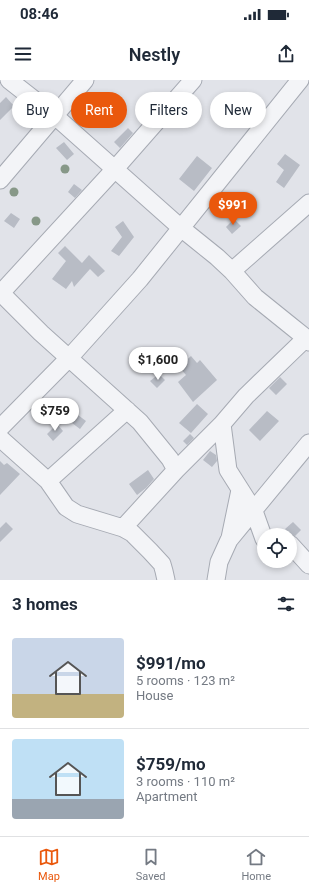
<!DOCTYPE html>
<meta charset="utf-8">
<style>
:root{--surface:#fff;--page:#f6f6f7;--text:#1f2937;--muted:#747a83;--line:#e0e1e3;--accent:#ea580c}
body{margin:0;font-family:Roboto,sans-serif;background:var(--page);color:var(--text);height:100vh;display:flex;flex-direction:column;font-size:15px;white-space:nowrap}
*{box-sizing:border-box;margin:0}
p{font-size:13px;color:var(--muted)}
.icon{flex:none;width:22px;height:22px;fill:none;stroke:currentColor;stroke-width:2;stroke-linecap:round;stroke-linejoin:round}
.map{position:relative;height:500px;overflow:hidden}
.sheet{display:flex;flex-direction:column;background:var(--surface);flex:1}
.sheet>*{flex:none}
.top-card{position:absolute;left:12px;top:12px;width:285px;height:36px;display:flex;gap:8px}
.controls{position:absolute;left:257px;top:448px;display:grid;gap:8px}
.controls a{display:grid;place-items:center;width:40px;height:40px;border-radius:50%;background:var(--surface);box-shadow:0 2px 6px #0003;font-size:20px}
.price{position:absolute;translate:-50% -34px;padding:0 9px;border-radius:14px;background:#fff;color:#222;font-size:13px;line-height:26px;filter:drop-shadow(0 1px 2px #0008)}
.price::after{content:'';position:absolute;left:50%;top:24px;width:12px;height:9px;margin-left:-6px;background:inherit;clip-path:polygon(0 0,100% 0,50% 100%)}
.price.active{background:var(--accent);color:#fff}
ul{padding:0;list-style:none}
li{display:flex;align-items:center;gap:12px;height:100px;padding:0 12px}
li+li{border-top:1px solid var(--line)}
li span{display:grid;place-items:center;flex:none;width:112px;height:80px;border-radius:4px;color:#555}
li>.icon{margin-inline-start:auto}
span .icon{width:48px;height:48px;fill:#fffc;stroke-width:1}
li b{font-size:17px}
h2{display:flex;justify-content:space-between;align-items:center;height:48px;padding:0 12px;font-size:17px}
.pill{padding:0 14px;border-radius:18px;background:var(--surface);box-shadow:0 2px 6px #0003;font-size:14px;line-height:36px}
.pill.active{background:var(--accent);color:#fff}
.status{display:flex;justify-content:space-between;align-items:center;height:28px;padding:0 20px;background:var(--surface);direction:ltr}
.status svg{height:11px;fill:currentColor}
header{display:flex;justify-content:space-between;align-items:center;height:52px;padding:0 12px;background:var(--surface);font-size:18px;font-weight:600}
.dock{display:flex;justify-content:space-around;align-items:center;height:56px;border-top:1px solid var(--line);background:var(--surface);font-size:11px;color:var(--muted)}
.dock a{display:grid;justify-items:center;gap:2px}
.dock .active{color:var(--accent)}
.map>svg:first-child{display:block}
.building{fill:#b8bcc5}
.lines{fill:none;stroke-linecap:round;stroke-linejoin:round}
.minor-casing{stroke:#a6aab3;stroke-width:19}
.minor{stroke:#f3f4f7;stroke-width:17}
.tree{fill:#879888}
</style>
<div class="status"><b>08:46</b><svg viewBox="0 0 49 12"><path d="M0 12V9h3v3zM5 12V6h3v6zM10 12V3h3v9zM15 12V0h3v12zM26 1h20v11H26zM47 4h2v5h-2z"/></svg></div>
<header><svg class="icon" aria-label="menu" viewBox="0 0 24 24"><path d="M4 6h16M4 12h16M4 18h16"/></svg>Nestly<svg class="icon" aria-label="share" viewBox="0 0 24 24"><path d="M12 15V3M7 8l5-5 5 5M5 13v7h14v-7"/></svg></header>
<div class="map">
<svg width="309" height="500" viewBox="0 0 309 500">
<rect width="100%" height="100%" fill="#e1e3e9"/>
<path class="building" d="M6,17L14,26L0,40V23Z
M128,48L133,53L120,68L114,62Z
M64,62L74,74L67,80L56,68Z
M285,74L300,85L284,108L276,102L284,90L277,84Z
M197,76L212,88L194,111L179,99Z
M74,104L82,110L75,118L68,112Z
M11,133L20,139L14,148L4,141Z
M234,139L241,146L232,154L226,147Z
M123,141L134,157L119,176L111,171L122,157L115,147Z
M65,166L82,183L89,175L105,191L98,197L90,189L74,207L72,201L66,209L52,199L66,181L58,173Z
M191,276L197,283L200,280L217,300L193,322L178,302L186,295L179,287Z
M159,294L165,300L157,308L150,301Z
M280,297L287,304L276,315L269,308Z
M197,324L208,334L191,353L179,343Z
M267,331L279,341L260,361L249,350Z
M78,335L86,341L80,349L72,343Z
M57,344L63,351L53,361L47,354Z
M190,354L194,358L187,365L183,361Z
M210,371L216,375L217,381L212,387L203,380Z
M0,381L4,385L7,383L20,394L0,415Z
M148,390L154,399L146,408L137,415L129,404Z
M6,442L13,449L0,462V448Z
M293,442L301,450L295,456L290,454L285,449Z"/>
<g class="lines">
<defs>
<path id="minor" d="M9,0L55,36L181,148L217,177L232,191L255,217L291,246L306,258L309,262
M0,100L85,0
M232,191L309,123
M0,212L41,253L140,342L170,379L176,390
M0,214L114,90L193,0
M222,344L228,390L254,431L264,459
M0,348L69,278L140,199L300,0
M0,358L48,401L66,427L77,434L123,448L132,453L150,471L162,484L164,491L166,500
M48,401L127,330
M123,448L176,390L222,344L246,316L306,258
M230,458L240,410
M290,464L309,485
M216,500L219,482L229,460L309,363"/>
</defs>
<use href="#minor" class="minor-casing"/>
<use href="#minor" class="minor"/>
</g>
<g class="tree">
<circle cx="65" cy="89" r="4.5"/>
<circle cx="14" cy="112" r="4.5"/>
<circle cx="36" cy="141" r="4.5"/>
</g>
</svg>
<div class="controls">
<a><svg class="icon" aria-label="locate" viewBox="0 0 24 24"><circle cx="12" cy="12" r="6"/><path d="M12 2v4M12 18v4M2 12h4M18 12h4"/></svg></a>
</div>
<b class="price active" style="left:233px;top:146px">$991</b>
<b class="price" style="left:158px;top:301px">$1,600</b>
<b class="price" style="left:55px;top:352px">$759</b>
<div class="top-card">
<a class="pill">Buy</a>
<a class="pill active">Rent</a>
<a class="pill">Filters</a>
<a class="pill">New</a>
</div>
</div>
<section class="sheet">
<h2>3 homes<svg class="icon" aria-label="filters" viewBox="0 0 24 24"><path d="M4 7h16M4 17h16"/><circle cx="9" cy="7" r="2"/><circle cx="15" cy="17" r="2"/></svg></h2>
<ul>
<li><span style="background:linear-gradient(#c9d6e8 70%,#c2b280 0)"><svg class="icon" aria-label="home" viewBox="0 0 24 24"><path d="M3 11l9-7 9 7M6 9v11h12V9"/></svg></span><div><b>$991/mo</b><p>5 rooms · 123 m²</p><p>House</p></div></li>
<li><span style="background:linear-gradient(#bfe0f5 75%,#9aa5b1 0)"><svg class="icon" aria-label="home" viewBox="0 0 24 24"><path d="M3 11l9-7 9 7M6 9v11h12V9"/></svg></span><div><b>$759/mo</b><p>3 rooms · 110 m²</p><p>Apartment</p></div></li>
</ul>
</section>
<nav class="dock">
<a class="active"><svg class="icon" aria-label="map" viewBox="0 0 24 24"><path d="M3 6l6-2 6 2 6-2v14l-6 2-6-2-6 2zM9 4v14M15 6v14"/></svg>Map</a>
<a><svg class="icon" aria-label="saved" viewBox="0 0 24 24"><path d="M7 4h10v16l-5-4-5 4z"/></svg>Saved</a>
<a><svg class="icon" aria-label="home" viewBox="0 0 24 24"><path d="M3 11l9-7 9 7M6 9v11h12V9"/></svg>Home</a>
</nav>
